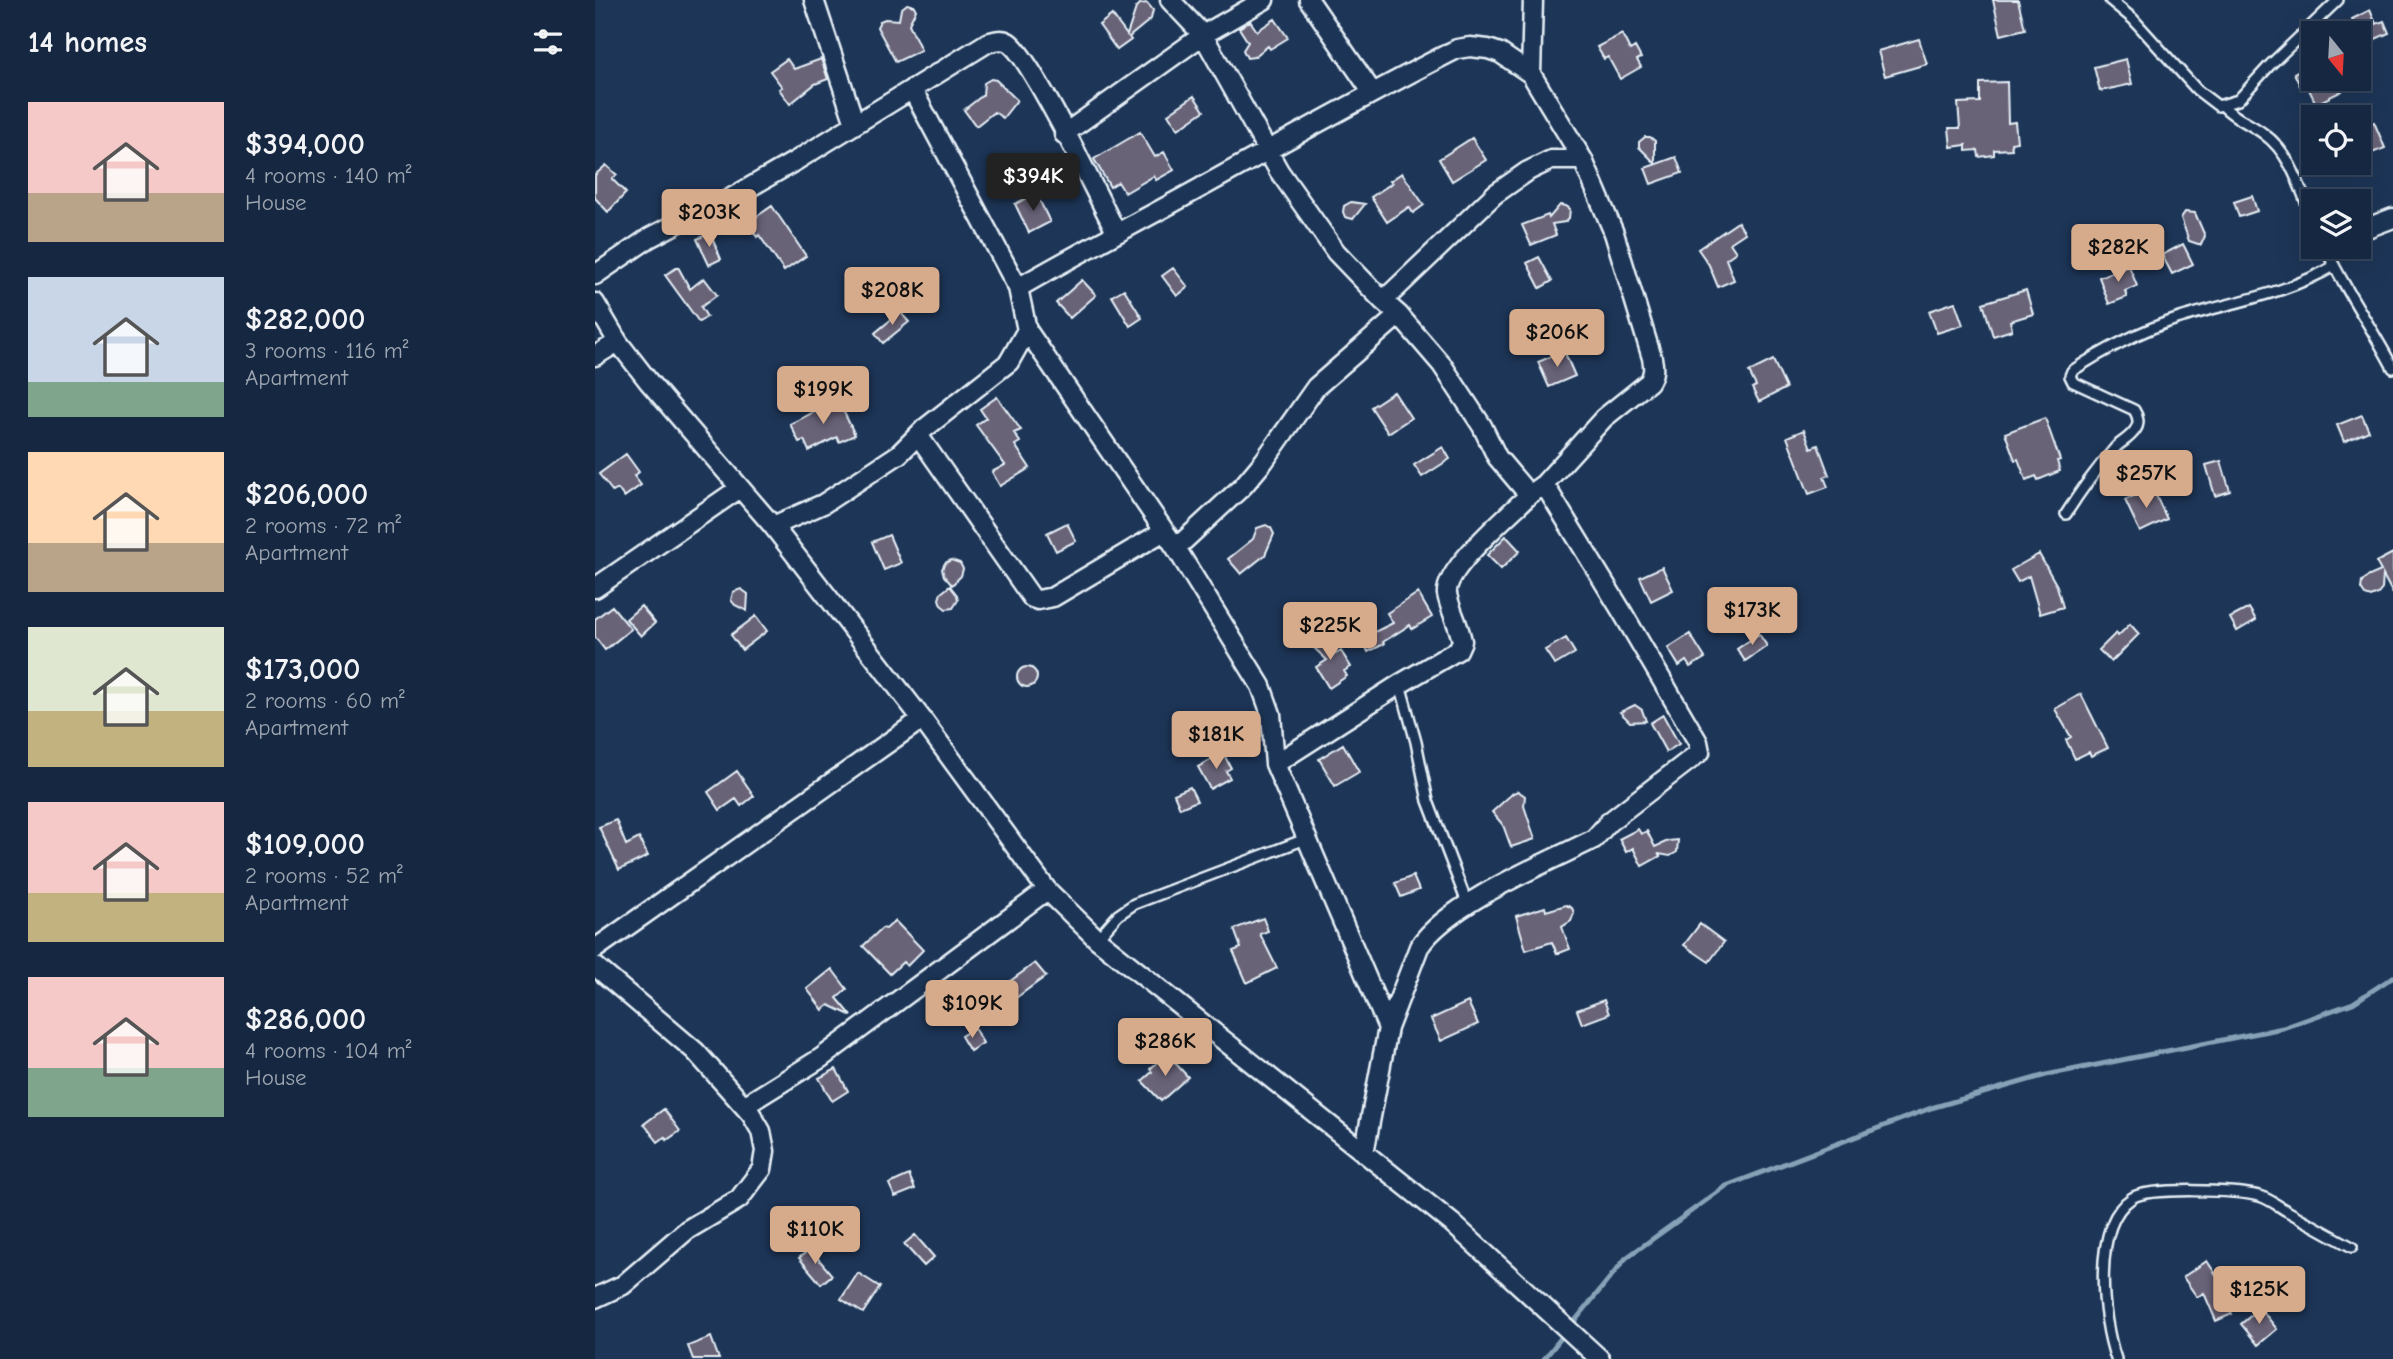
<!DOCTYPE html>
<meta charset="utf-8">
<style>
:root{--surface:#162841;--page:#23344c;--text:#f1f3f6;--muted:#9ea6b1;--line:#35445a;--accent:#d6ab8b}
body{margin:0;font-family:"Comic Neue",sans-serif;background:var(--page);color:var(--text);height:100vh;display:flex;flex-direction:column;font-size:26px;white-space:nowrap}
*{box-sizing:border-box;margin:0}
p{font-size:23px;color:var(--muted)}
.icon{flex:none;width:38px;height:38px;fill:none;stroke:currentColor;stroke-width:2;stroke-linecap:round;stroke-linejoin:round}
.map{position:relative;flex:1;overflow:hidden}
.sheet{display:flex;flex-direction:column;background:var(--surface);width:595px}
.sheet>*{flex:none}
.needle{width:46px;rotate:162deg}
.buttons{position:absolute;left:1706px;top:21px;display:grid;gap:14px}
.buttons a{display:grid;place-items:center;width:70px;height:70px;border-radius:0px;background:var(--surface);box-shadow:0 7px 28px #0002,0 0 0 2px var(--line);font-size:35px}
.price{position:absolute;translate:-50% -60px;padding:0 16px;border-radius:7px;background:var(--accent);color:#111;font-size:23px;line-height:46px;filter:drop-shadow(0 2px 4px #0008)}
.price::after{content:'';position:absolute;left:50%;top:42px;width:21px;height:16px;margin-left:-10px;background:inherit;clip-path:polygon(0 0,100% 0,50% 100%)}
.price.selected{background:#222;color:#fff}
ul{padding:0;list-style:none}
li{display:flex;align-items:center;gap:21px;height:175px;padding:0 28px}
li span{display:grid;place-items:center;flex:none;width:196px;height:140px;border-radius:0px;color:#555}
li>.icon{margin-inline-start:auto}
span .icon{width:84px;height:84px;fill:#fffc;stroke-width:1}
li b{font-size:30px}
h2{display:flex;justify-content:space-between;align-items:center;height:84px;padding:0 28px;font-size:30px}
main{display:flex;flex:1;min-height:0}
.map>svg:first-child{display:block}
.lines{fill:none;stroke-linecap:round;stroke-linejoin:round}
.stream{stroke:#86a2b7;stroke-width:5}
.building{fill:#696378;stroke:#e8f1f8;stroke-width:2}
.service-casing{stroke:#e8f1f8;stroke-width:14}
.minor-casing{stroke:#e8f1f8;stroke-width:23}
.service{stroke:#1d3557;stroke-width:9}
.minor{stroke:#1d3557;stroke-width:18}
</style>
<main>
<section class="sheet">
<h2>14 homes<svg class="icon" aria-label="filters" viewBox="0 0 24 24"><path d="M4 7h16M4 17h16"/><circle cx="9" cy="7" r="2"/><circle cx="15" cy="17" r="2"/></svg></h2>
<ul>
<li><span style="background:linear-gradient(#f6c9c9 65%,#b9a48a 0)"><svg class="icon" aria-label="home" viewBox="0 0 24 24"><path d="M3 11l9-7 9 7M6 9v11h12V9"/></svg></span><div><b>$394,000</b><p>4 rooms · 140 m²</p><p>House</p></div></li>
<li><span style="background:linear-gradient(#c9d6e8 75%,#7fa58c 0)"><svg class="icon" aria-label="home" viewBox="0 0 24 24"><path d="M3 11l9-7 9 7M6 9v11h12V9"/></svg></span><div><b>$282,000</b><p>3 rooms · 116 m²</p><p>Apartment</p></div></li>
<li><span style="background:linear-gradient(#ffd9b3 65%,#b9a48a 0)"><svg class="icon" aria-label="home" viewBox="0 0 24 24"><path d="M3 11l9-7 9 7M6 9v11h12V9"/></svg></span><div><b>$206,000</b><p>2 rooms · 72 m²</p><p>Apartment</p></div></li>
<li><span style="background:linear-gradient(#dfe7d0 60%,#c2b280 0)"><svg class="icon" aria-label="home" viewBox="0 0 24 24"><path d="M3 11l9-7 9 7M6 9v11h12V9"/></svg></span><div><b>$173,000</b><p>2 rooms · 60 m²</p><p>Apartment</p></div></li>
<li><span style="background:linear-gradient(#f6c9c9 65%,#c2b280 0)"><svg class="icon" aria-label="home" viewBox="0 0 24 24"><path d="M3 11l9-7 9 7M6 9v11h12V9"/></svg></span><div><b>$109,000</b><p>2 rooms · 52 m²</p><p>Apartment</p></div></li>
<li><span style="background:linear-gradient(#f6c9c9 65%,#7fa58c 0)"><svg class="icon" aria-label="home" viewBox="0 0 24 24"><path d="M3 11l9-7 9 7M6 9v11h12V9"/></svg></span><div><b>$286,000</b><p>4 rooms · 104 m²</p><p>House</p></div></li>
</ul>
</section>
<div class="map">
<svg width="1798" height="1359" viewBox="0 0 1798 1359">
<rect width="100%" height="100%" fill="#1d3557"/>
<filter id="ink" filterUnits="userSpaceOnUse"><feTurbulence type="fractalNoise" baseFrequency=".0143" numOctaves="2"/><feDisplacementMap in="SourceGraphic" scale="14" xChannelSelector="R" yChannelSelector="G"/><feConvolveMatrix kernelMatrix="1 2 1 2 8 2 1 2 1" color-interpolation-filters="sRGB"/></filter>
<g filter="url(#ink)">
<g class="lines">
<path class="stream" d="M949,1359L1031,1258L1131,1186L1336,1108L1451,1075L1688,1028L1758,1003L1798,977"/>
</g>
<path class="building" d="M1398,0H1423L1430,29L1406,35Z
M552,3L558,10L556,19L534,37L536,40L522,50L504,25L517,15L532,35L541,8L545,4Z
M312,4L319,6L321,10L314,24L326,50L301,62L282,27L285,21L290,19L304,20L306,9Z
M1775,10L1781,24L1789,21L1794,33L1769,44L1757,19Z
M680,19L693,38L675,49L673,46L659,57L652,58L648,50L653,42L644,28L655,21L662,31Z
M1027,34L1035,50L1040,47L1046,58L1042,60L1046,67L1025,79L1013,57L1009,59L1002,47Z
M1324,39L1332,64L1290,76L1283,51Z
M192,59L199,69L226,59L233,79L220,84L195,104L184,89L187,87L175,71Z
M1531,59L1537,84L1505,91L1499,67Z
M1718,63V79H1740L1747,91L1721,104L1711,83L1705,86L1699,73Z
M396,79L401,80L422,100L408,118L399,112L381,126L369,110L388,95L389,83Z
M1412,82L1413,123L1420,122L1422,142L1416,143L1417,149L1399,150V155L1384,157L1383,150L1371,151V145L1356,147L1354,128H1365L1363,103L1385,102V83Z
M599,96L609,111L583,129L573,114Z
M1779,122L1790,148L1764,158V128Z
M545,132L560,157L569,152L579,170L561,180L559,176L530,193L523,182L515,187L499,159Z
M1050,137H1055L1060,141V163L1044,147V142Z
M877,138L891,160L857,181L844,159Z
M1081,157L1087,173L1056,184L1050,168Z
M1733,163H1773L1741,178Z
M11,165L22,175L17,179L31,193L13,212L0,198V175Z
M807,173L829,205L818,213L814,207L792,222L776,197L797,183L795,181Z
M441,193L455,222L434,233L420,204Z
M1657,196L1662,211L1644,217L1639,202Z
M756,202L770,204L758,219L750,217L748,212L749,206Z
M965,205L971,206L975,209L974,218L970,222L957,224L961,235L936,245L927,225L953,215L954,218Z
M177,206L211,256L189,271L164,235L162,237L152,223Z
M1590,212L1600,213L1610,236L1606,245L1594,241L1586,218Z
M1143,222L1150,233L1135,243L1141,252L1131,259L1139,280L1123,287L1114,265L1103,249Z
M115,233L126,259L114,265L102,239Z
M1588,244L1598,264L1577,274L1567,255Z
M944,257L957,281L945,288L932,263Z
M1534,266L1542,286L1530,291L1532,297L1514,304L1504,277Z
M83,267L95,289L109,278L122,295L106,307L112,317L104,322L70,275Z
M578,268L593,287L582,296L567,276Z
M487,280L501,295L475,318L461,303Z
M529,289L547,318L535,326L517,296Z
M1431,290L1438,314L1415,321L1417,330L1398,336L1388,303Z
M1360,302L1368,325L1342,333L1334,311Z
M305,312L314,322L288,343L280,333Z
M996,336L1003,343L1001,350L993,353L982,349L989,337Z
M969,351L980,376L954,387L943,362Z
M1178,360L1191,388L1164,402L1157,388L1161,386L1154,372Z
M799,392L816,418L793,433L776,407Z
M402,397L426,430L419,433L425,442L420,445L435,468L405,486L397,472L410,465L381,425L391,418L385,409Z
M243,400L260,435L244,442L242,437L214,451L209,440L204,442L195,424Z
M1767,415L1774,431L1749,442L1742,425Z
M1450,418L1465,460L1462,461L1465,471L1443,480L1441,476L1431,480L1423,459L1420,460L1410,433Z
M1209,430L1216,448L1223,445L1234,475L1229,477L1233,487L1214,494L1192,437Z
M848,447L855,459L827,477L819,465Z
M31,454L44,472L39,476L46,485L29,497L23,489L18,492L4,474Z
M1626,461L1635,491L1620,496L1611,465Z
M1557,487L1572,519L1545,532L1530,500Z
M472,523L481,541L461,551L452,533Z
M671,525L676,528L679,534L670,555L646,574L633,559L658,539L662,528Z
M294,535L306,563L289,570L277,542Z
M911,536L925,551L906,569L892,555Z
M1798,553V594L1788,575L1787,589L1783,594L1776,597L1770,595L1766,589L1767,582L1772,577L1786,571L1781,562Z
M1444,554L1462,586L1468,607L1445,614L1434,576L1423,582L1416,570Z
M356,560L365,563L368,569L366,576L357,585L349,576L347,569L350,563Z
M1067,567L1078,590L1056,601L1045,577Z
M355,586L362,595L363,600L358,608L351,609L346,605L344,599L346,593Z
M146,589L153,594L152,611L140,605L136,600L138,592Z
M823,593L837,617L817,629L815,625L788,642L789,644L773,652L767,638L798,623L792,613Z
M17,606L36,629L10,650L0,637V619Z
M46,606L60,623L46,636L31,619Z
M1654,608L1661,620L1642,631L1635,618Z
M161,616L172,631L147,650L136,635Z
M1535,624L1544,634L1516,662L1504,650L1521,633L1523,636Z
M724,634L731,638L737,656L746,651L756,667L749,671L752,676L734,688L721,667L732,660L718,647L716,642L719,635Z
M1095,634L1110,658L1095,667L1091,661L1084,666L1073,648Z
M1164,634L1172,646L1150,661L1142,649Z
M971,638L980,653L960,665L950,650Z
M422 677a10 10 0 1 1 20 0a10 10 0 1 1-20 0Z
M1486,694L1513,748L1496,756L1494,752L1480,759L1471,740L1476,737L1460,709Z
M1040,705L1047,710L1051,721L1035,722L1025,712Z
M1068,715L1084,744L1071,752L1055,723Z
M748,744L764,772L740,786L724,759Z
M628,753L636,768L631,771L635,778L615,789L603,767Z
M142,771L159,796L146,806L141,799L125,810L113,792Z
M595,787L602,801L585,808L579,794Z
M923,791L930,796L929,806L940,839L916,847L908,825L897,812L918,793Z
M21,820L31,845L44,838L53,856L24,870L4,827Z
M1043,829L1046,834L1052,831L1060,847L1073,841L1083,840L1082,852L1075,856L1064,854L1065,856L1047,866L1038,848L1031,852L1024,839Z
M818,876L824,890L806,897L800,883Z
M971,905L977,908L979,913L976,921L967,927L975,949L962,954L957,942L931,950L921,916L950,907L951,911Z
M668,918L673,931L665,934L682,968L652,983L638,951L646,948L639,929Z
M300,921L328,950L312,966L308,962L295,974L268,946L287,928L291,929Z
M1105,924L1129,942L1114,962L1089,945Z
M440,963L451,976L414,1003L403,990Z
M237,969L252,989L242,998L257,1016L234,1005L228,1010L212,989Z
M1009,1000L1014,1014L987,1024L982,1010Z
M873,1002L883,1024L846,1041L836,1019Z
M379,1028L388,1043L375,1051L366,1036Z
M572,1054L593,1077L566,1101L547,1081L557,1072L555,1069Z
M241,1069L253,1091L237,1101L224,1078Z
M69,1109L85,1131L72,1140L70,1137L63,1142L49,1124Z
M314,1175L320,1189L300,1197L294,1184Z
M320,1235L339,1257L329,1266L309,1244Z
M215,1249L237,1275L226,1284L204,1258Z
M1612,1261L1626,1282L1623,1284L1637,1314L1621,1321L1609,1293L1602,1297L1588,1277Z
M263,1273L285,1287L268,1313L246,1299Z
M1665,1308L1682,1329L1663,1345L1646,1324Z
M116,1337L124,1359H98L93,1346Z"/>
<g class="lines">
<defs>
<path id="service" d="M1515,0L1538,19L1602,90L1623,106L1643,100L1675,65L1743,0
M1628,106C1640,119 1655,123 1669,134C1696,153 1706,191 1718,220
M1730,247C1749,289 1777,327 1798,368
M1471,514C1487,488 1500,471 1520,448C1526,442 1535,438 1540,430C1545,424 1543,416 1539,410L1478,382L1475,376L1477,371C1507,351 1547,330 1582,319C1635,302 1690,295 1739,266
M805,684L821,742L833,801L872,903
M502,939L523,915L539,904L713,838
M1521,1359C1507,1319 1496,1225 1537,1198C1554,1187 1642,1190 1664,1196C1673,1198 1683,1206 1692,1211C1714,1223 1735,1235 1757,1247"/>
<path id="minor" d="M219,0L260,124
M714,0L777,92
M936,74L938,0
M317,89L423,288L432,330L581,548L666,686L676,714L680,764L793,1028
M469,134L608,35L669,0
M1764,231L1798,218
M0,275L54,238L98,215L131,201L202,160L392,43C399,41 406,38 413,42C435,54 505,201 521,232
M423,288C483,253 544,222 605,188C690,141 775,93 862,49L875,47L893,49L905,53L936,74L988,160L1019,233L1057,358C1059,368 1059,374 1054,382L1009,418L949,484L934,495L902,457L887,426L847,365L804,315L788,301L741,252L684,171L608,35L575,0
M788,301L900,194L933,171L956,160H988
M0,303L23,342L54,382L178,526L327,719L452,890L502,939L857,1223L1005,1359
M0,356L23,342
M323,435L437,598L443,600L458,597L569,531
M178,526L228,504L304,454L329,429L414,362L432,330
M581,548L648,486L669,461L721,387L804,315
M0,588L145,488
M680,764L805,684L863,650L867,641C864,625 855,610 852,594C849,569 915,514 934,495
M0,949L327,719
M0,966L100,1051L156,1114L166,1131L170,1151L167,1169L144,1199L92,1230L28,1285L0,1298
M149,1106L226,1058L452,890
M769,1153L793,1028L824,947C853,903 951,863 999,839L1014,822L1105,752L1103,742L1026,610L949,484"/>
</defs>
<use href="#service" class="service-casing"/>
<use href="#minor" class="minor-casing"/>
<use href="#service" class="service"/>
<use href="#minor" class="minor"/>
</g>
</g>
</svg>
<div class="buttons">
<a><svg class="needle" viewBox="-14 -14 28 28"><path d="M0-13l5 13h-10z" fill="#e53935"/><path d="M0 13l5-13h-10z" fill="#9ea6b1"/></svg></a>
<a><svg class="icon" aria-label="locate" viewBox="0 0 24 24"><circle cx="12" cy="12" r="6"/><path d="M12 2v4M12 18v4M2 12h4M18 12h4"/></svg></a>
<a><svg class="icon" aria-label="layers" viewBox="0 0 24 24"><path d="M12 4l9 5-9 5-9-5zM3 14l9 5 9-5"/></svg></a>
</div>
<b class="price selected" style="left:438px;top:213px">$394K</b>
<b class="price" style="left:114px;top:249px">$203K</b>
<b class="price" style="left:1523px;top:284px">$282K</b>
<b class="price" style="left:297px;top:327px">$208K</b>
<b class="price" style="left:962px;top:369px">$206K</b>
<b class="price" style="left:228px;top:426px">$199K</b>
<b class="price" style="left:1551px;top:510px">$257K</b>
<b class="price" style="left:1157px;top:647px">$173K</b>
<b class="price" style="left:735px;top:662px">$225K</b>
<b class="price" style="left:621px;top:771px">$181K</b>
<b class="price" style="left:377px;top:1040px">$109K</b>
<b class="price" style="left:570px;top:1078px">$286K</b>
<b class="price" style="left:220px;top:1266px">$110K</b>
<b class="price" style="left:1664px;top:1326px">$125K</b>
</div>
</main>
